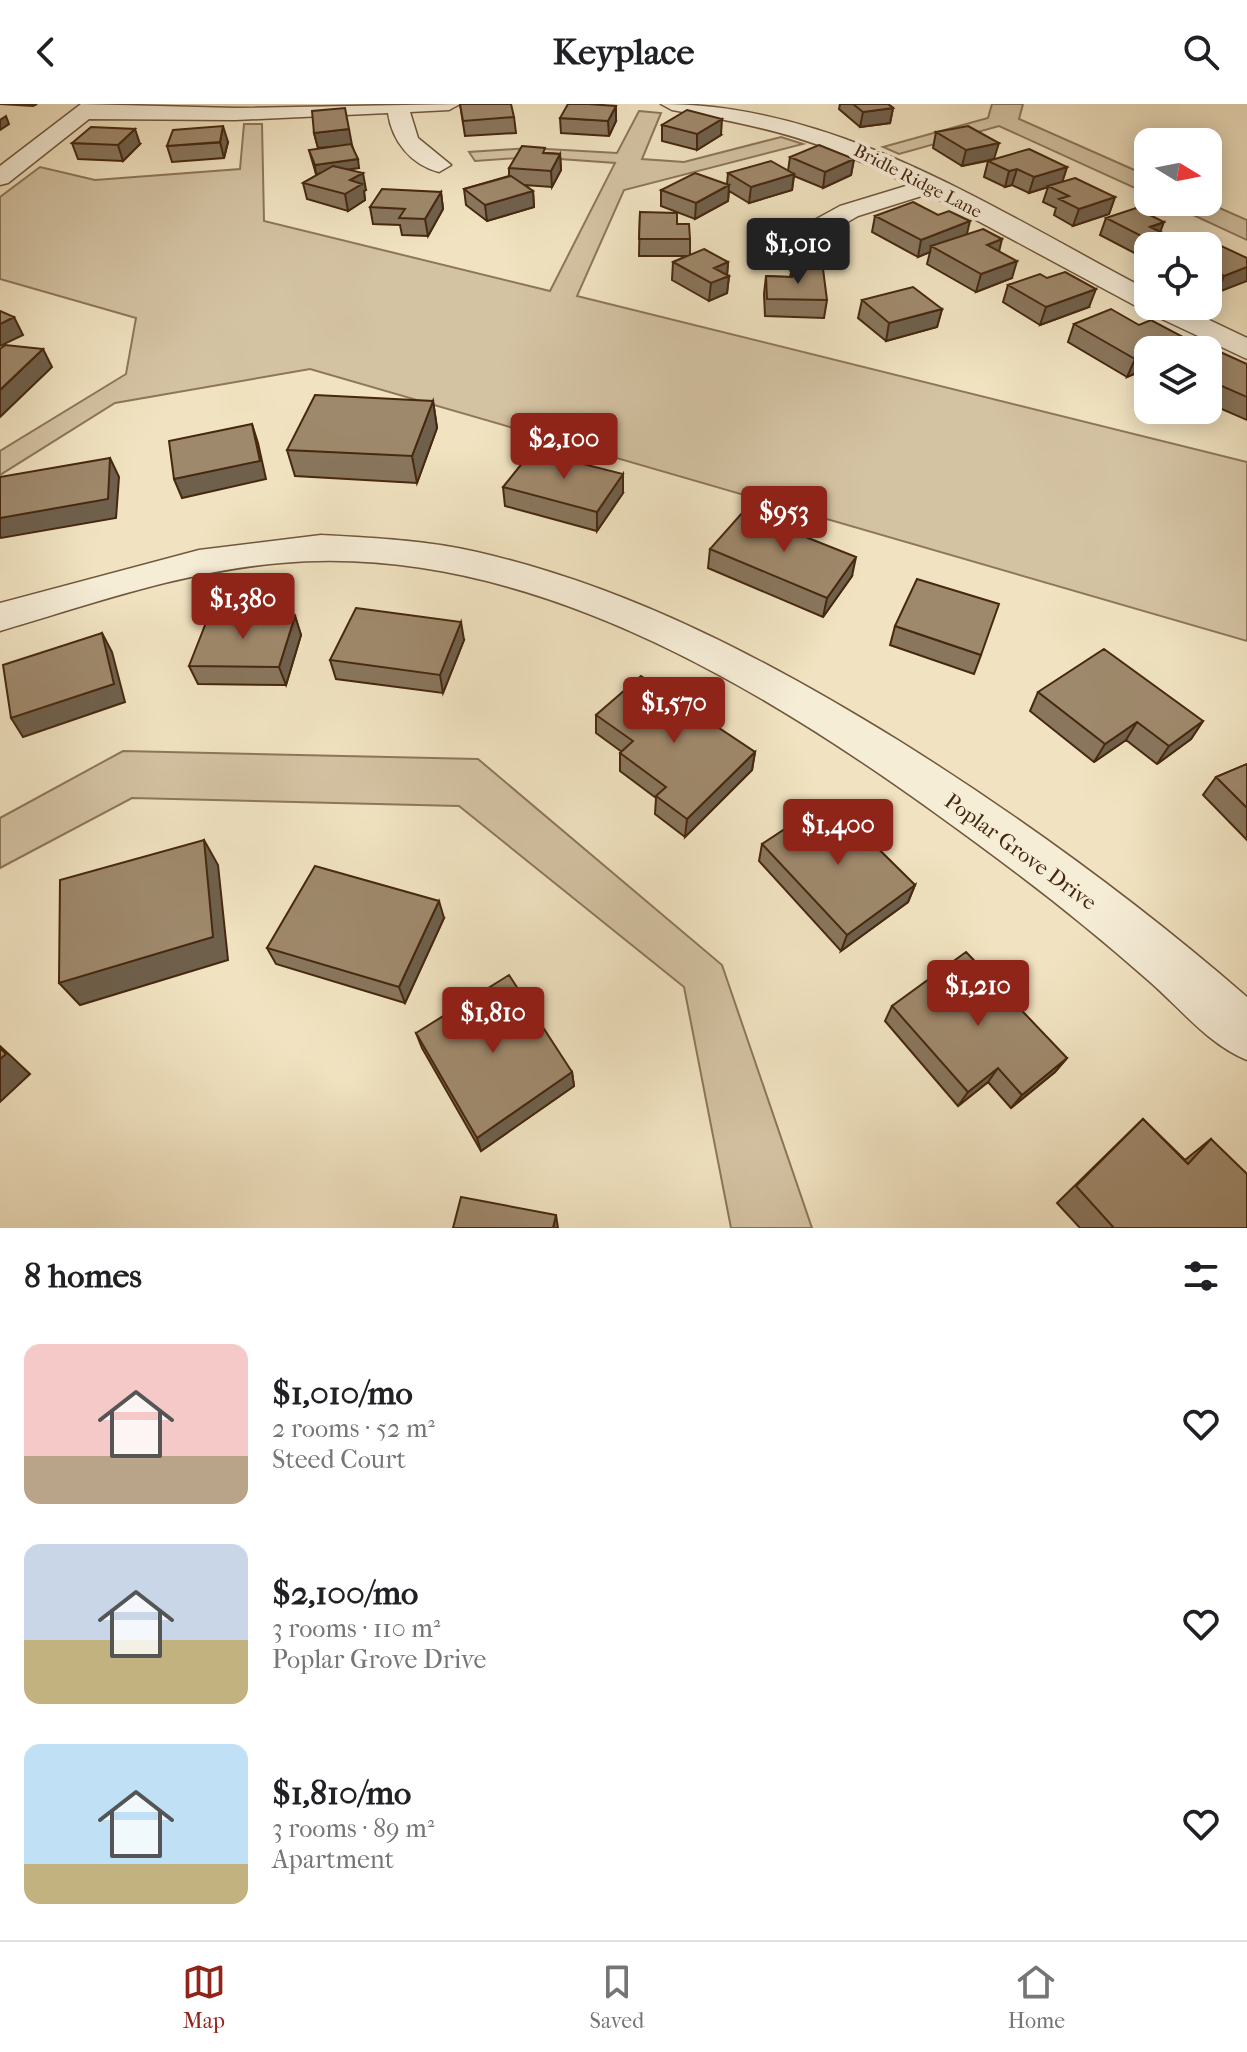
<!DOCTYPE html>
<meta charset="utf-8">
<style>
:root{--surface:#fff;--page:#f6f6f6;--text:#202124;--muted:#757577;--line:#e0e0e0;--accent:#8f2418}
body{margin:0;font-family:"IM FELL French Canon",serif;background:var(--page);color:var(--text);height:100vh;display:flex;flex-direction:column;font-size:30px;white-space:nowrap}
*{box-sizing:border-box;margin:0}
p{font-size:26px;color:var(--muted)}
.icon{flex:none;width:44px;height:44px;fill:none;stroke:currentColor;stroke-width:2;stroke-linecap:round;stroke-linejoin:round}
.map{position:relative;height:1124px;overflow:hidden}
.drawer{display:flex;flex-direction:column;background:var(--surface);flex:1}
.drawer>*{flex:none}
.needle{width:52px;rotate:100deg}
.tools{position:absolute;left:1134px;top:24px;display:grid;gap:16px}
.tools a{display:grid;place-items:center;width:88px;height:88px;border-radius:16px;background:var(--surface);box-shadow:0 4px 20px #0003;font-size:40px}
.price{position:absolute;translate:-50% -68px;padding:0 18px;border-radius:8px;background:var(--accent);color:#fff;font-size:26px;line-height:52px;filter:drop-shadow(0 2px 4px #0008)}
.price::after{content:'';position:absolute;left:50%;top:48px;width:24px;height:18px;margin-left:-12px;background:inherit;clip-path:polygon(0 0,100% 0,50% 100%)}
.price.current{background:#222;color:#fff}
ul{padding:0;list-style:none}
li{display:flex;align-items:center;gap:24px;height:200px;padding:0 24px}
li span{display:grid;place-items:center;flex:none;width:224px;height:160px;border-radius:16px;color:#555}
li>.icon{margin-inline-start:auto}
span .icon{width:96px;height:96px;fill:#fffc;stroke-width:1}
li b{font-size:34px}
h2{display:flex;justify-content:space-between;align-items:center;height:96px;padding:0 24px;font-size:34px}
header{display:flex;justify-content:space-between;align-items:center;height:104px;padding:0 24px;background:var(--surface);font-size:36px;font-weight:700}
.dock{display:flex;justify-content:space-around;align-items:center;height:112px;border-top:2px solid var(--line);background:var(--surface);font-size:22px;color:var(--muted)}
.dock a{display:grid;justify-items:center;gap:4px}
.dock .current{color:var(--accent)}
.map>svg:first-child{display:block}
.green{fill:#d4c3a3;stroke:#8d765a;stroke-width:2}
.lines{fill:none;stroke-linecap:round;stroke-linejoin:round}
.street-casing{stroke:#71573c;stroke-width:3}
.street{fill:#f6edd7;fill-rule:evenodd}
.wall{fill:#89765d;stroke:#462810;stroke-width:2}
.shaded-wall{fill:#6f604c;stroke:#462810;stroke-width:2}
.building{fill:#9f896c;stroke:#462810;stroke-width:2}
.labels{text-anchor:middle;stroke-width:8;stroke-linejoin:round;paint-order:stroke}
.far-street-label{font-size:18px;fill:#462810;stroke:#f6edd7}
.street-label{font-size:22px;fill:#462810;stroke:#f6edd7}
</style>
<header><svg class="icon" aria-label="back" viewBox="0 0 24 24"><path d="M15 5l-7 7 7 7"/></svg>Keyplace<svg class="icon" aria-label="search" viewBox="0 0 24 24"><circle cx="10" cy="10" r="6"/><path d="M15 15l6 6"/></svg></header>
<div class="map">
<svg width="1247" height="1124" viewBox="0 0 1247 1124">
<rect width="100%" height="100%" fill="#f1e3c1"/>
<filter id="stains"><feTurbulence type="fractalNoise" baseFrequency=".0025" numOctaves="4"/><feColorMatrix values="0 0 0 0 .2 0 0 0 0 .09 0 0 0 0 .02 0 0 0 .5 -.17"/></filter>
<radialGradient id="worn" r=".72"><stop offset=".6" stop-color="#630" stop-opacity="0"/><stop offset="1" stop-color="#630" stop-opacity=".3"/></radialGradient>
<path class="green" d="M992,0H1023L1019,15L1148,72V90L999,22L899,50L883,43L988,14Z
M639,7L661,9L642,55L684,58L781,33L803,40L624,86L577,192L1247,358V537L310,265L115,299L0,371V347L126,270L136,214L0,175V93L40,63L95,76L240,65L244,20H262L264,117L550,187L615,59L532,53L475,57L469,48L529,44L617,49Z
M1165,98H1206L1247,116V136Z
M123,647L478,655L722,861L812,1124H731L684,883L459,702L132,694L0,764V714Z"/>
<g class="lines">
<defs>
<path id="street" d="M81,0L235,4L460,0L449,6L410,8L418,34L451,61L439,68C411,61 392,37 388,9L235,16L89,15L8,79L0,81V62Z
M661,0C839,0 995,106 1148,186V202H1180L1247,234V255L1147,208L928,90L858,112L796,148H778L774,142L778,136L840,102L909,81C828,37 762,22 672,6Z
M321,431C374,434 426,436 477,448C630,483 768,556 901,638C1022,714 1139,799 1247,893V956C1209,941 1180,904 1149,877C1107,840 1063,804 1018,770C812,615 551,435 281,459C184,467 92,500 0,527V499L199,446Z"/>
</defs>
<use href="#street" class="street-casing"/>
<use href="#street" class="street"/>
</g>
<path class="wall" d="M0,0H37L33,2Z
M460,0L514,13L516,29L465,32Z
M840,0H888L893,4L890,19L860,23L839,5Z
M560,14L616,17L609,32L561,29Z
M662,21L721,31L697,46L662,37Z
M936,28L994,55L1067,63L1062,78L1115,93L1109,110L1073,122L1054,111L1056,104L1043,98L1048,83L1029,89L1012,81L1005,83L984,73L988,57L992,56L962,62L933,44Z
M314,29L352,41L359,64L347,65L366,86L364,87L365,96L348,107L307,95L303,79L320,69L316,70L309,46L335,43L318,44Z
M228,38L224,54L172,58L167,42Z
M72,39L140,40L123,57L78,55Z
M546,49L560,50L561,66L552,83L524,81L533,87L534,103L487,117L466,101L464,85L509,72V64Z
M790,53L854,55L851,71L823,84L794,72L792,86L749,99L729,87L728,97L695,115L661,102V86L727,80L728,69L788,67Z
M441,88L443,105L428,132L402,131L400,121L373,120L370,103Z
M640,108L677,120L690,135V151L728,158L727,171L729,172L727,189L709,197L672,176L673,158L687,152H639Z
M875,112L967,130L999,147L1012,174L976,188L927,160L930,148L918,153L872,128Z
M1106,114L1160,128L1163,142H1148V153L1144,154L1100,131Z
M1208,142L1247,154L1216,189L1208,186Z
M792,164L827,196L824,214L765,212L764,190L766,172L790,173Z
M1047,174L1089,203L1040,221L1003,198L1008,181Z
M862,196L942,205L937,223L886,237L858,214Z
M1074,220L1139,221L1185,234L1179,246H1148V264L1127,273L1068,238Z
M1208,254L1247,260V316L1208,299Z
M433,297L437,324L417,379L295,372L287,346Z
M503,383L623,389L597,427L505,402Z
M710,445L852,472L823,513L708,464Z
M295,512L301,531L286,581L198,580L189,562Z
M895,522L981,551L974,570L890,541Z
M464,536L443,589L336,575L330,556Z
M1038,588L1203,617L1191,635L1157,660L1126,636L1094,658L1030,607Z
M596,611L755,648L752,666L685,733L655,710L656,694L620,667V649L622,648L596,629Z
M1247,660V736L1203,691L1216,673Z
M762,740L915,781L908,798L841,847L759,757Z
M444,814L405,899L276,860L267,844Z
M892,902L1067,954L1055,968L1011,1004L988,978L958,1002L885,917Z
M416,929L572,968L574,982L481,1047L422,944Z
M1143,1015L1185,1056L1211,1035L1247,1124H1080L1057,1099Z"/>
<path class="shaded-wall" d="M616,2V17L609,32L608,17Z
M893,4L890,19L860,23L863,8Z
M6,12L9,20L0,26V16Z
M722,15L721,31L697,46V30Z
M223,22L228,38L224,54L220,38Z
M135,25L140,40L123,57L118,41Z
M349,25L352,41L318,44L314,29Z
M999,39L994,55L962,62L966,46Z
M560,50L561,66L552,83L551,67Z
M358,55L359,64L316,70L315,61Z
M854,55L851,71L823,84L825,68Z
M1067,63L1062,79L1048,82V83L1029,89L1034,73Z
M1017,65L1012,81L1005,83L1009,67Z
M363,69L366,86L364,87L365,96L348,107L345,90L350,76Z
M794,70L792,86L749,99L751,83Z
M729,81L728,97L695,115L696,99Z
M533,87L534,103L487,117L485,101Z
M441,88L443,105L428,132L425,115Z
M1115,93L1109,110L1073,122L1079,105Z
M970,117L966,134L931,142L930,148L918,153L921,136Z
M1164,118L1158,134L1167,131L1163,142H1149L1151,137L1150,123Z
M1002,135L998,152L987,141Z
M1017,157L1012,174L976,188L981,170Z
M728,158L727,173L729,172L727,189L709,197L711,179L714,164Z
M1247,163V177L1216,189L1224,172Z
M1096,185L1089,203L1040,221L1046,203Z
M942,205L937,223L886,237L889,219Z
M14,213L23,231L0,242V220Z
M1185,234L1179,246H1155Z
M43,245L52,263L0,313V286Z
M1148,249V264L1127,273L1135,255Z
M433,297L437,324L417,379L412,352Z
M252,320L258,339L266,375L182,394L174,375Z
M110,354L119,373L116,414L1,434L0,432V414Z
M623,370V389L597,427V408Z
M856,453L852,472L823,513L827,494Z
M295,512L301,531L286,581L279,563Z
M461,518L464,536L443,589L440,571Z
M102,529L112,548L125,598L23,633L11,614Z
M1203,617L1191,635L1157,660L1169,642Z
M1137,618L1126,636L1094,658L1105,640Z
M755,648L752,666L685,733L687,715Z
M204,736L218,761L228,856L80,901L59,879Z
M915,781L908,798L841,847L847,831Z
M439,797L444,814L405,899L399,883Z
M0,942L30,970L0,998Z
M1067,954L1055,968L1011,1004L1022,991Z
M998,964L988,978L958,1002L968,988Z
M572,968L574,982L481,1047L477,1034Z
M556,1111L558,1124H553Z"/>
<path class="building" d="M460,0H511L514,13L463,17Z
M568,0H588L616,2L608,17L560,14Z
M853,0H888L893,4L863,8Z
M345,4L349,25L314,29L312,7Z
M687,6L722,15L697,30L662,21Z
M223,22L220,38L167,42L173,26Z
M968,22L999,39L966,46L936,28Z
M91,23L135,25L118,41L72,39Z
M351,40L358,55L315,61L309,46Z
M819,41L854,55L825,68L790,53Z
M522,42L545,44L543,49L560,50L551,67L509,64Z
M1029,45L1067,63L1034,73L1017,65L1009,67L988,57Z
M771,57L794,70L751,83L728,69Z
M333,62L363,69L350,76L362,80L345,90L303,79Z
M695,69L729,81L696,99L661,86Z
M511,72L533,87L485,101L464,85Z
M1075,74L1115,93L1079,105L1059,95L1069,92L1048,82Z
M382,85L441,88L425,115L399,114L405,105L370,103Z
M913,98L938,111L949,107L970,117L921,136L875,112Z
M1136,104L1164,118L1150,123L1167,131L1151,137L1106,114Z
M640,108L677,109V120H689L690,135H639Z
M983,125L1002,135L987,141L1017,157L981,170L931,142Z
M1206,135L1247,154V163L1224,172L1208,164V142H1187Z
M704,145L728,158L714,164L729,172L711,179L673,158Z
M792,164L823,165L827,196L767,195L766,172L792,173Z
M1065,168L1096,185L1046,203L1008,181L1040,170L1047,174Z
M913,183L942,205L889,219L862,196Z
M1111,205L1139,221L1151,216L1185,234L1155,246H1148V249L1135,255L1074,220Z
M0,207L14,213L0,220Z
M5,241L43,245L0,286V245Z
M1218,247L1247,260V293L1208,276V254Z
M315,291L433,297L412,352L287,346Z
M252,320L260,357L174,375L169,337Z
M532,347L623,370L597,408L503,383Z
M110,354L108,395L0,414V373Z
M743,408L856,453L827,494L710,445Z
M917,475L999,500L981,551L895,522Z
M356,504L461,518L440,571L330,556Z
M209,511L295,512L279,563L189,562Z
M102,529L114,580L11,614L3,561Z
M1104,545L1203,617L1169,642L1137,618L1105,640L1038,588Z
M641,572L755,648L687,715L656,692L666,683L620,649L633,637L596,611Z
M1247,660V704L1216,673Z
M829,696L915,781L847,831L762,740Z
M204,736L213,833L59,879L60,776Z
M315,762L439,797L399,883L267,844Z
M966,848L1067,954L1022,991L998,964L968,988L892,902Z
M509,871L572,968L477,1034L416,929Z
M0,944L6,950L0,955Z
M1143,1015L1188,1060L1211,1035L1247,1070V1124H1114L1076,1082Z
M461,1093L556,1111L553,1124H453Z"/>
<g class="labels">
<g class="far-street-label">
<text transform="translate(918 77) rotate(27)" y="6">Bridle Ridge Lane</text>
</g>
<g class="street-label">
<text transform="translate(1021 747) rotate(36)" y="8">Poplar Grove Drive</text>
</g>
</g>
<rect width="100%" height="100%" filter="url(#stains)"/>
<rect width="100%" height="100%" fill="url(#worn)"/>
</svg>
<div class="tools">
<a><svg class="needle" viewBox="-14 -14 28 28"><path d="M0-13l5 13h-10z" fill="#e53935"/><path d="M0 13l5-13h-10z" fill="#757577"/></svg></a>
<a><svg class="icon" aria-label="locate" viewBox="0 0 24 24"><circle cx="12" cy="12" r="6"/><path d="M12 2v4M12 18v4M2 12h4M18 12h4"/></svg></a>
<a><svg class="icon" aria-label="layers" viewBox="0 0 24 24"><path d="M12 4l9 5-9 5-9-5zM3 14l9 5 9-5"/></svg></a>
</div>
<b class="price current" style="left:798px;top:182px">$1,010</b>
<b class="price" style="left:564px;top:377px">$2,100</b>
<b class="price" style="left:784px;top:450px">$953</b>
<b class="price" style="left:243px;top:537px">$1,380</b>
<b class="price" style="left:674px;top:641px">$1,570</b>
<b class="price" style="left:838px;top:763px">$1,400</b>
<b class="price" style="left:978px;top:924px">$1,210</b>
<b class="price" style="left:493px;top:951px">$1,810</b>
</div>
<section class="drawer">
<h2>8 homes<svg class="icon" aria-label="filters" viewBox="0 0 24 24"><path d="M4 7h16M4 17h16"/><circle cx="9" cy="7" r="2"/><circle cx="15" cy="17" r="2"/></svg></h2>
<ul>
<li><span style="background:linear-gradient(#f6c9c9 70%,#b9a48a 0)"><svg class="icon" aria-label="home" viewBox="0 0 24 24"><path d="M3 11l9-7 9 7M6 9v11h12V9"/></svg></span><div><b>$1,010/mo</b><p>2 rooms · 52 m²</p><p>Steed Court</p></div><svg class="icon" aria-label="heart" viewBox="0 0 24 24"><path d="M12 20l-8-8c-3-5 5-10 8-4 3-6 11-1 8 4z"/></svg></li>
<li><span style="background:linear-gradient(#c9d6e8 60%,#c2b280 0)"><svg class="icon" aria-label="home" viewBox="0 0 24 24"><path d="M3 11l9-7 9 7M6 9v11h12V9"/></svg></span><div><b>$2,100/mo</b><p>3 rooms · 110 m²</p><p>Poplar Grove Drive</p></div><svg class="icon" aria-label="heart" viewBox="0 0 24 24"><path d="M12 20l-8-8c-3-5 5-10 8-4 3-6 11-1 8 4z"/></svg></li>
<li><span style="background:linear-gradient(#bfe0f5 75%,#c2b280 0)"><svg class="icon" aria-label="home" viewBox="0 0 24 24"><path d="M3 11l9-7 9 7M6 9v11h12V9"/></svg></span><div><b>$1,810/mo</b><p>3 rooms · 89 m²</p><p>Apartment</p></div><svg class="icon" aria-label="heart" viewBox="0 0 24 24"><path d="M12 20l-8-8c-3-5 5-10 8-4 3-6 11-1 8 4z"/></svg></li>
</ul>
</section>
<nav class="dock">
<a class="current"><svg class="icon" aria-label="map" viewBox="0 0 24 24"><path d="M3 6l6-2 6 2 6-2v14l-6 2-6-2-6 2zM9 4v14M15 6v14"/></svg>Map</a>
<a><svg class="icon" aria-label="saved" viewBox="0 0 24 24"><path d="M7 4h10v16l-5-4-5 4z"/></svg>Saved</a>
<a><svg class="icon" aria-label="home" viewBox="0 0 24 24"><path d="M3 11l9-7 9 7M6 9v11h12V9"/></svg>Home</a>
</nav>
